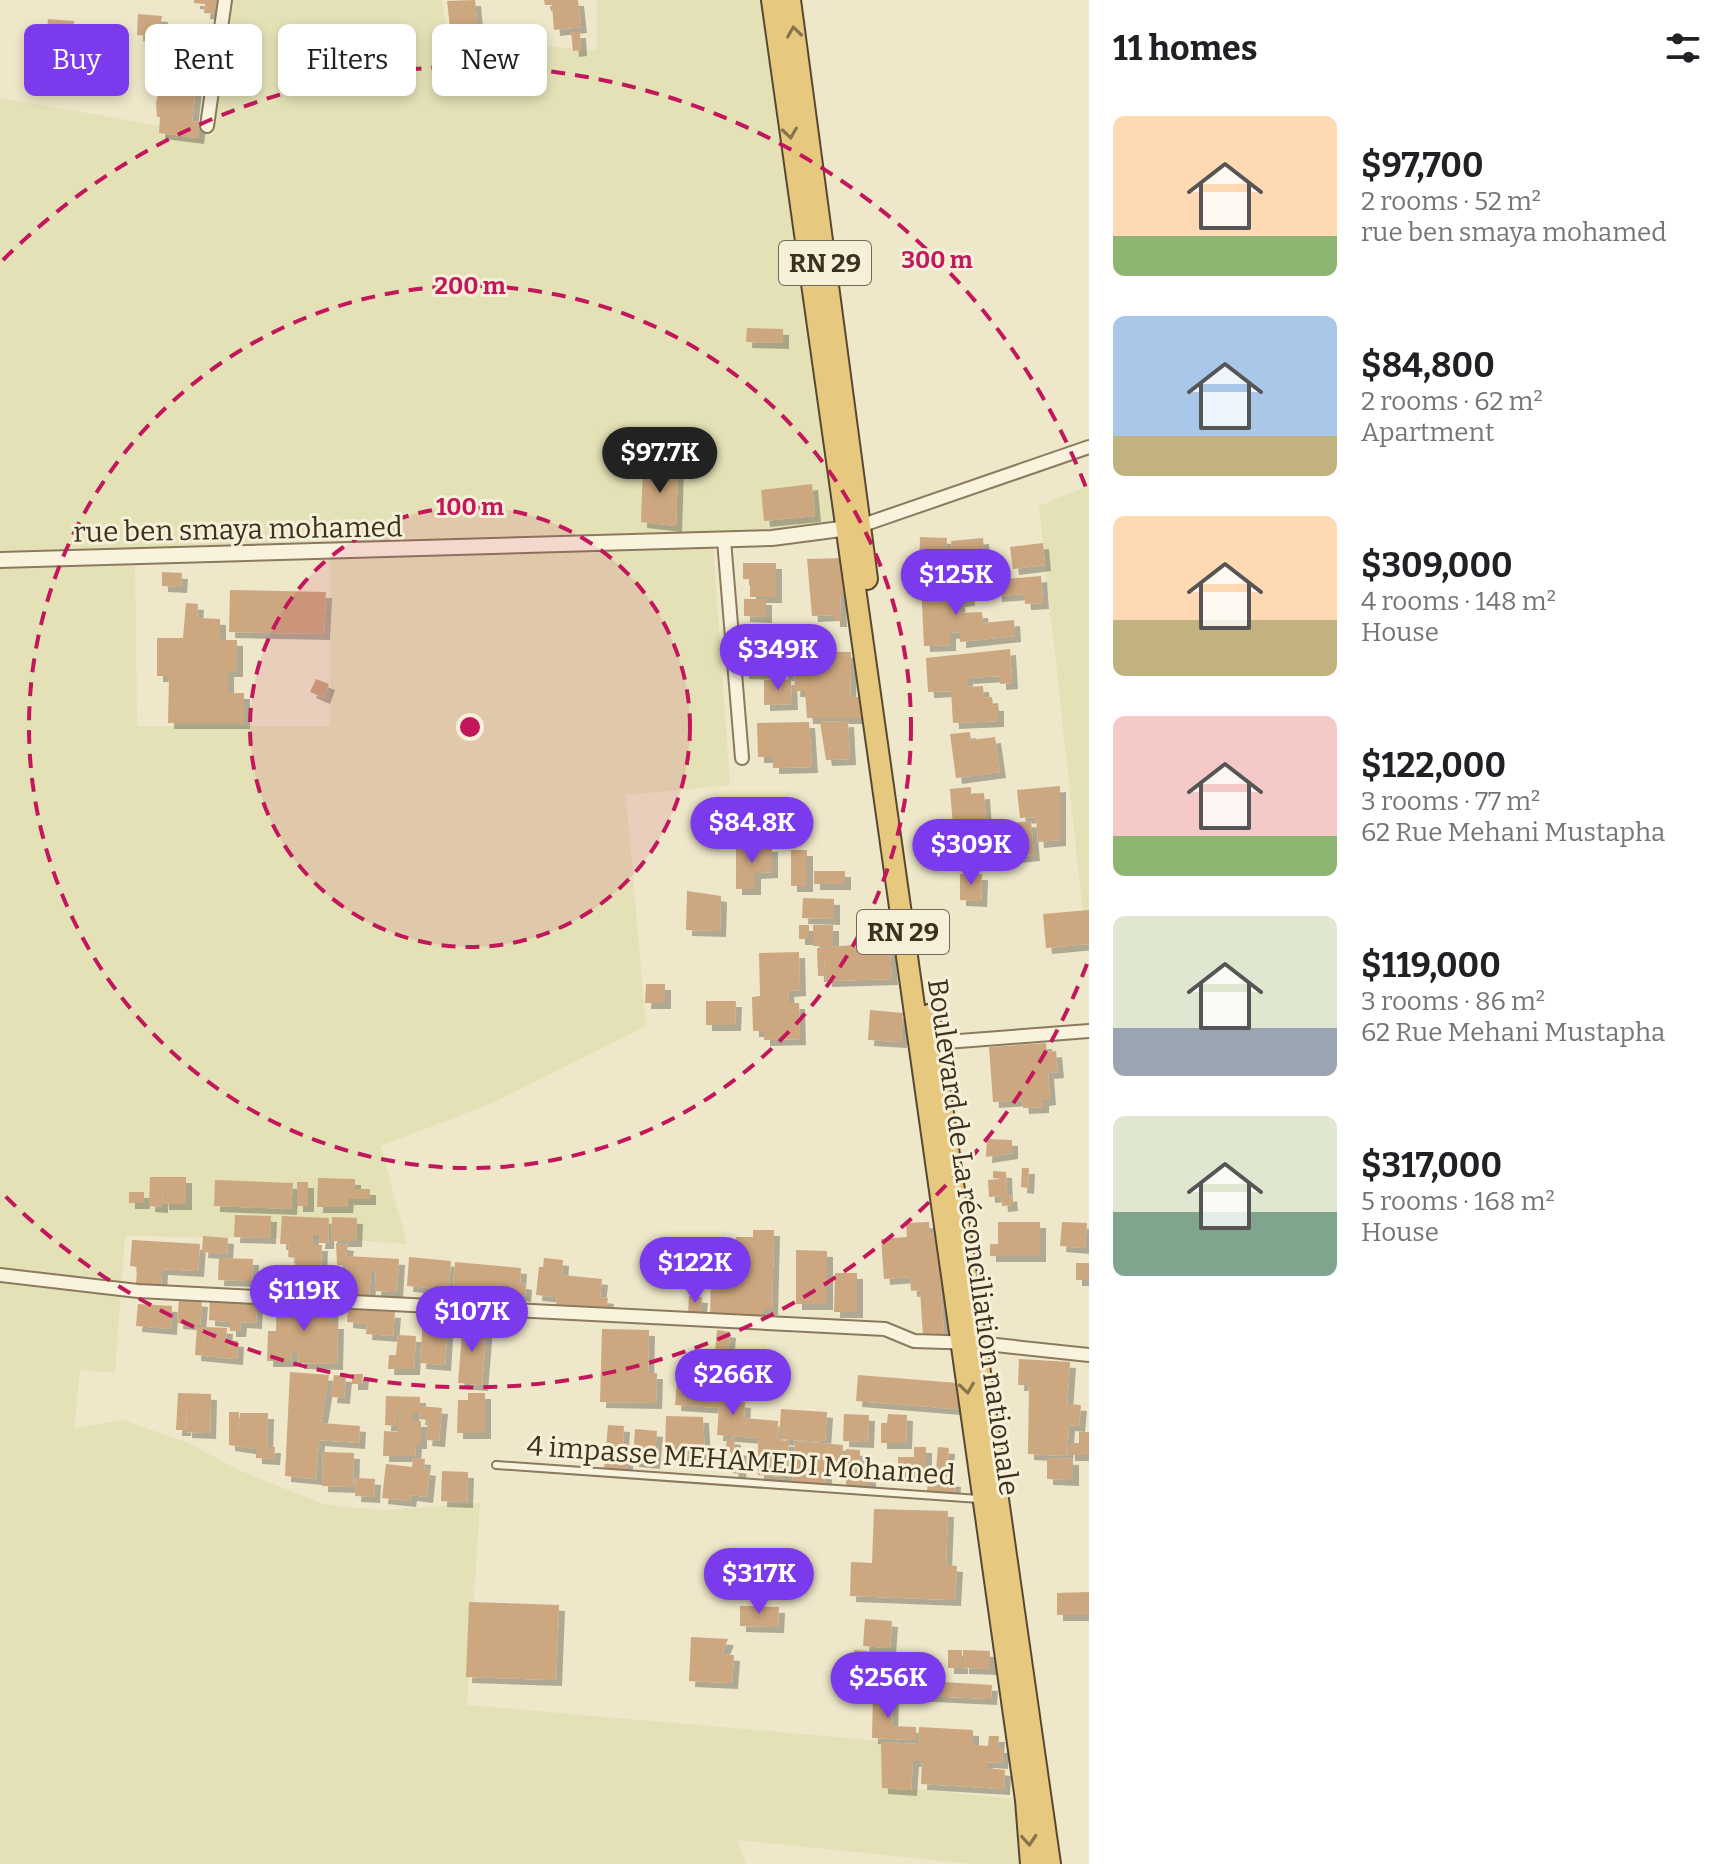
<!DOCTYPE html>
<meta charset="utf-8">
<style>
:root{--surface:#fff;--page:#f6f6f6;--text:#202124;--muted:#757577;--accent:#7c3aed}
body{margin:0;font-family:Bitter,serif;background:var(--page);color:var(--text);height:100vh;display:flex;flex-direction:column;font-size:30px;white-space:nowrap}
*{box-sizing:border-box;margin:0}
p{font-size:26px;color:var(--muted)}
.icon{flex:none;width:44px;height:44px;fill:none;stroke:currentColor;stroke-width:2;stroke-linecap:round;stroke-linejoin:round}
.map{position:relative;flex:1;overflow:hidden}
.side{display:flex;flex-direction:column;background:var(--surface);width:640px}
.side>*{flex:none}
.banner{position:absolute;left:24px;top:24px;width:760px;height:72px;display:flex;gap:16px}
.price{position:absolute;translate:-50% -68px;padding:0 18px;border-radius:28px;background:var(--accent);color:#fff;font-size:26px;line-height:52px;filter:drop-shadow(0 2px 4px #0008)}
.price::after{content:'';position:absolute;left:50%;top:48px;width:24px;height:18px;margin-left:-12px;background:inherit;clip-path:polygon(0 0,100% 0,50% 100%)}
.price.on{background:#222;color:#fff}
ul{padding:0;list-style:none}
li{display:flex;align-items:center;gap:24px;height:200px;padding:0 24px}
li span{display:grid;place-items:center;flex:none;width:224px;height:160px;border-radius:12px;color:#555}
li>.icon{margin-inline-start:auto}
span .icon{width:96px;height:96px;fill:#fffc;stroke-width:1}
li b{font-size:34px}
h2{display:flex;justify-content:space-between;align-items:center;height:96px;padding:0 24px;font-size:34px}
.tag{padding:0 28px;border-radius:12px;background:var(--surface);box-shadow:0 4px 12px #0003;font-size:28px;line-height:72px}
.tag.on{background:var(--accent);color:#fff}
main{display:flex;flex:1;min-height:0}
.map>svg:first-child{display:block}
.farmland{fill:#e4e1b6;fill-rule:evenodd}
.building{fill:#cca77f;filter:url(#shadow)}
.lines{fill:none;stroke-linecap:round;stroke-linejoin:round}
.service-casing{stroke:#8b7a5d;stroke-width:10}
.minor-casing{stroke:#8b7a5d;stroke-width:16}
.tertiary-casing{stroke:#8b7a5d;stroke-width:18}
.trunk-casing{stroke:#594831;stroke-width:24}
.service{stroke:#f9f3dd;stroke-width:6}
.minor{stroke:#f9f3dd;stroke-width:12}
.tertiary{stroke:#f9f3dd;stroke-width:14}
.trunk{stroke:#e6c87f;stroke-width:20}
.oneway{stroke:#88744b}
.ring{fill:none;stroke:#c2185b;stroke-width:4;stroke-dasharray:14 10}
.labels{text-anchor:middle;stroke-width:6;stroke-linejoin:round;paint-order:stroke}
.shield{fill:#f6f0d9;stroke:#746a58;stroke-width:2}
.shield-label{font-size:26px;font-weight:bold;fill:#3c3021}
.street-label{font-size:28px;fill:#3c3021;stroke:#f6f0d9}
.centre{fill:#c2185b;stroke:#f6f0d9;stroke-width:4}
.ring-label{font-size:24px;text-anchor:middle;font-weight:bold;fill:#c2185b;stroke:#f6f0d9;stroke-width:6;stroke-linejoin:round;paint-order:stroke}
</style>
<main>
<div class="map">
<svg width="1089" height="1864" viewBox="0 0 1089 1864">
<defs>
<filter id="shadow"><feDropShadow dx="6" dy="6" stdDeviation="0" flood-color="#0004"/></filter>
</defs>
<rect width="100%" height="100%" fill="#eee7c9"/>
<path class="farmland" d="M225,0H442L447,37L597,51V0H772L846,529L713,547L730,785L626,795L646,1026L492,1103L381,1146L407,1244L333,1239L125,1236L115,1373L80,1370L74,1428L123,1420L188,1443L241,1471L326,1505L382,1510L480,1503L467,1705L906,1743V1788L1026,1800L1031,1864H973L737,1840L746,1864H0V98L214,135L207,126ZM331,553L330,726H137L135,557Z
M1089,486V922H1084L1039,506Z"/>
<path class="building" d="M194,0H217L216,14L204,13L205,4L194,3Z
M475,0L478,33L451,36L447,1Z
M544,0H578L581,27L554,30L552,5H545Z
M138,14L162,16L160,28L151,27L150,36L137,35Z
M48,19L74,21L70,66L44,64Z
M178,28L217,31L215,57L176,54Z
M571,32H580L581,50L573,51Z
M161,83L196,87L192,121L200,122L198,138L159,133L160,117H157L156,103Z
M747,328L783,329V343L746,342Z
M643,465L678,466L676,526L641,522Z
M812,484L815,516L764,521L761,490Z
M920,537L947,538L946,559H953L952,575L919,574Z
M983,538L986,571L961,573L959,550L952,551L951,541Z
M1043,543L1045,565L1013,569L1010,547Z
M845,558L847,595H840L841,621H834V615L812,616L807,559Z
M743,563H776V597H750V579H743Z
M162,572L182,573L181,587L162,586Z
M1041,576L1043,603L1025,604L1024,594L996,596L995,580Z
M968,583L969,600L959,601L960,613L982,612L983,623L1014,620L1015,636L960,642V632L950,633V645L924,646L921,584Z
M230,590L326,592L324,634L229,632Z
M744,599H766V617L744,616Z
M186,603L198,604L197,618L220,619V640H237V671H228V693H244V723H168L169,676H157V638H183Z
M1010,649L1012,683L1000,684V676L967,678V687L983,686L984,698L992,697L993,705H998V721L953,723L951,691L928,692L926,658Z
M743,650L776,651L775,674L743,673Z
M782,651L851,652L850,697H863L862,718H807L805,691H794L795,675H782Z
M316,679L329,684L324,698L310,692Z
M791,679L792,704L764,705V680Z
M848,721L850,759L826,760L820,722Z
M809,722L812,767L773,768V757H758L757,723Z
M970,732L971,740L995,737L1000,772L956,778L950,734Z
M1060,786V840L1038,842L1036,817L1020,818L1017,790Z
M971,787V794L984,793L986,822H991L993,837H1001L1000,824L1031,821L1034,855L956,863L950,789Z
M772,846V872L755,873V889H736V847Z
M791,850H807V886H791Z
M814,871H845V884H814Z
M960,874H982L981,901L960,900Z
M687,891L721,896L720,931L686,930Z
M803,898L834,899V919L802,918Z
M1089,910V944L1046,948L1043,914Z
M799,925H809V939H799Z
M813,925H833V946H813Z
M889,942L892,979L826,981L824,957V976H818L817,948Z
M799,952L800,990L788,991L789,1003H799L800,1039L764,1040V1031H753L752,997L760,996L759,953Z
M646,984H665V1003H645Z
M706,1001H736L735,1025H706Z
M870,1010L903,1013L901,1042L868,1040Z
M1046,1043L1047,1052L1056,1051L1058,1072L1048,1073L1050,1099L1043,1100V1107L1023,1108L1022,1100L993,1102L989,1047Z
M987,1139L1012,1140V1153L986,1157Z
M1022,1168H1029L1028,1188L1021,1187Z
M993,1171L1006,1172L1007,1196L1011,1195L1012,1205L1002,1206L1001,1196L989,1197L988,1180L1002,1179L993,1178Z
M150,1177H186V1204H163L162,1186V1207L149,1206Z
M318,1178L355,1179V1189H370V1199H348V1196L347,1207H317Z
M215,1180L293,1183L291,1209L214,1206Z
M297,1182H308V1206H297Z
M129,1192H144V1203H129Z
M235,1215L271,1216L270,1238L234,1237Z
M282,1216L329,1218L328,1243H319L320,1236H313V1245H322L321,1268L334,1269L333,1290L307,1289L309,1268L297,1267L296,1289L272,1288L274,1265L295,1266L296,1258L288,1257L289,1244H280Z
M332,1217L357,1218L356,1241H331Z
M929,1222L930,1234L937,1233L944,1334L923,1336L920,1290L911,1291L910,1277L884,1279L881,1239L907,1237L906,1223Z
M998,1222H1040V1256H990V1244H998Z
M1062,1222L1087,1223L1085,1248L1060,1246Z
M753,1230H774L772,1309H764V1316H774V1322L710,1320L711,1271L746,1272L747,1264H735L736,1237H753Z
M203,1236L228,1238L227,1254L202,1252Z
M700,1237L702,1275L674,1277V1271L665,1272L663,1250L675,1249L674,1239Z
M132,1240L200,1244L198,1271L162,1269L161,1288L136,1286L137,1267L130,1266Z
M336,1243L348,1245L346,1256L399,1259L397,1292L375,1291L376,1272H371L369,1297L345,1296L347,1266L337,1265Z
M796,1250L827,1251V1304H796Z
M409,1257L451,1261L448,1297H441L442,1289L407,1286Z
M219,1258L253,1259L252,1281L218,1280Z
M544,1258L563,1260L562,1275L602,1279L600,1297L608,1298L606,1312L556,1308L557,1297L536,1295L539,1267H543Z
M455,1262L521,1268L520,1283L526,1284L525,1296L517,1295L516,1306L452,1300Z
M1076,1263H1089V1280H1076Z
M835,1273H857V1312H834Z
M689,1296L702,1297L700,1315L688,1314Z
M210,1298L257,1302L256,1323L241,1322L240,1331H230V1322L209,1320Z
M179,1299L202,1301L200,1325L177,1323Z
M277,1301L333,1303L332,1323H338L337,1364L298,1363L299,1353H292L291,1361H267L268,1331H276Z
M138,1304L172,1306L171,1329L136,1326Z
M348,1309L395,1312L393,1336L366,1334L367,1324L347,1322Z
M423,1318L448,1320L445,1365L420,1363Z
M463,1322L487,1324L482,1385L458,1383Z
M197,1327H205L204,1351L206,1327L227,1328L226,1340L238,1341L237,1359L195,1355Z
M602,1329L649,1330L648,1373H657L656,1403L600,1402Z
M717,1330L730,1332L728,1355L715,1354Z
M398,1335L416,1336L414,1369H388L389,1355H396Z
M1019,1359L1070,1362L1067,1404L1081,1405L1079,1426L1069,1425L1067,1456L1028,1454L1029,1385H1018Z
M678,1366L723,1369L721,1400L745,1402L744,1418L778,1421L777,1440L789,1441L786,1477L758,1475V1438L717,1435L719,1408L675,1405Z
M290,1372L329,1375L321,1423L360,1426L359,1443L319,1440L316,1479L285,1476Z
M352,1374H363L362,1384H352Z
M334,1375L346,1376L344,1398L331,1397Z
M858,1375L970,1384L968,1410L856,1401Z
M178,1393L211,1394L210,1433L186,1432L187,1402L185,1430H176Z
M468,1393H485V1433H457L458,1400H468Z
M386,1396L420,1397V1406L442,1408L439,1441L426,1440L428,1420L419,1419L420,1413H413V1421H421V1443H416L415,1456H383L384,1431L398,1432V1414H407L397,1412V1426L385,1425Z
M781,1409L827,1412L825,1442L779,1439Z
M229,1412H239L238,1436L240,1413H268L267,1447H275L274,1459L256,1458V1449L229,1445Z
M844,1414L869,1415L868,1442L843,1441Z
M888,1414L907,1415L906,1443H881V1423H887Z
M666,1416L703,1417L705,1456L665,1455Z
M608,1425L624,1426L623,1443H629L626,1472L604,1470Z
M635,1429L657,1431L654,1463L633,1461Z
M1079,1432H1089V1455H1069V1443H1079Z
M727,1438L735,1439L734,1449L742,1450L740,1474L732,1473L734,1453L725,1452Z
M795,1441L843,1445L842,1464L827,1463L825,1486L792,1483Z
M914,1447H926V1475H898V1457H914Z
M938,1447L949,1448L947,1471L936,1470Z
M846,1449L860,1450L859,1471H870V1485H846Z
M323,1452L354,1453L353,1487L322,1486Z
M413,1458L425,1459L424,1469L430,1470L427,1497L411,1495L410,1501L382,1498L386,1464L412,1467Z
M1047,1458L1073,1459V1480L1047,1479Z
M442,1471L468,1472L467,1502L441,1501Z
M356,1478L375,1479L374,1497L355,1496Z
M928,1478L955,1481L954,1495L927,1492Z
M874,1509L948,1511L946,1565L957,1566L955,1600L850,1596L851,1562L872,1563Z
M1089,1592V1615H1057V1593Z
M469,1602L559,1605L556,1680L466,1677Z
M740,1606L779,1607L778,1627L740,1626Z
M865,1619L892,1621L890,1648L863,1646Z
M691,1637L728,1639L722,1654L734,1655L732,1683L689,1681Z
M854,1650L868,1651L867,1688H853Z
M948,1650H962V1668H948Z
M963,1650L990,1651V1669L963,1668Z
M908,1680L992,1685L991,1699L907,1695Z
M873,1693L893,1694L892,1726L916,1727V1740L872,1738Z
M919,1727L973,1730V1745L988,1746L989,1736H999L998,1747H1003L1002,1763L987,1762V1768L1005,1770L1004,1789L921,1784L922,1761H913L911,1790L882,1788L881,1742L918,1744Z"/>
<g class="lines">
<defs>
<path id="service" d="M496,1465L979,1499"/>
<path id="minor" d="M207,126L225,0
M860,526L1089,447
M724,540L742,758
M933,1043L1089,1031
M0,1275L138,1291L885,1329L914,1341L977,1343L1089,1355"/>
<path id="tertiary" d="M0,560L772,538L856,527"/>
<path id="trunk" d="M772,0L1026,1800L1031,1864
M790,0L867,579
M929,1015L1050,1864"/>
</defs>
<use href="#service" class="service-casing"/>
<use href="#minor" class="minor-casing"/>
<use href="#tertiary" class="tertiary-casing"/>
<use href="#trunk" class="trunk-casing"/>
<use href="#service" class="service"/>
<use href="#minor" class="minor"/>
<use href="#tertiary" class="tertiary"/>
<use href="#trunk" class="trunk"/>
</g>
<defs><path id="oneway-chevron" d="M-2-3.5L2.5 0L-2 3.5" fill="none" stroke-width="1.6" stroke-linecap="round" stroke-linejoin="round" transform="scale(2)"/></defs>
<g class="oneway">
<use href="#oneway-chevron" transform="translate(794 32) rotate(-98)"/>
<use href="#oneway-chevron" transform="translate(790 133) rotate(82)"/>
<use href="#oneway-chevron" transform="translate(967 1388) rotate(82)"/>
<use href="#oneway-chevron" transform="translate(1029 1840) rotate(86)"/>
</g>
<circle cx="470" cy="727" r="220" fill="#c2185b" fill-opacity=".12"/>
<g class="ring">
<circle cx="470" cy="727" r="220"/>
<circle cx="470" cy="727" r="441"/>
<path d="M1087 964A661 661 0 0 1 3 1194M3 260A661 661 0 0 1 1087 490"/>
</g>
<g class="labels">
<g class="shield">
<rect x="779" y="241" width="92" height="44" rx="6"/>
<rect x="857" y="910" width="92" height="44" rx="6"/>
</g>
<g class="shield-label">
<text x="825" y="272">RN 29</text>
<text x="903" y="941">RN 29</text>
</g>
<g class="street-label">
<text transform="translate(238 529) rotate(-1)" y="10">rue ben smaya mohamed</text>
<text transform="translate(974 1237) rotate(82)" y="10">Boulevard de La réconciliation nationale</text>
<text transform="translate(741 1460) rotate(4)" y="10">4 impasse MEHAMEDI Mohamed</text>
</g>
</g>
<circle cx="470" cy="727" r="12" class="centre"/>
<g class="ring-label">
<text x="937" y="268">300 m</text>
<text x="470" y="294">200 m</text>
<text x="470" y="515">100 m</text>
</g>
</svg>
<b class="price on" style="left:660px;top:495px">$97.7K</b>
<b class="price" style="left:956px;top:617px">$125K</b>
<b class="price" style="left:778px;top:692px">$349K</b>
<b class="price" style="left:752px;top:865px">$84.8K</b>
<b class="price" style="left:971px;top:887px">$309K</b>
<b class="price" style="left:695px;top:1305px">$122K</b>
<b class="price" style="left:304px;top:1333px">$119K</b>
<b class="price" style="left:472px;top:1354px">$107K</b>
<b class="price" style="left:733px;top:1417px">$266K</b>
<b class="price" style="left:759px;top:1616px">$317K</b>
<b class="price" style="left:888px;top:1720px">$256K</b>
<div class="banner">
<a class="tag on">Buy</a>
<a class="tag">Rent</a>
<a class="tag">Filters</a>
<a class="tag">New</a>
</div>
</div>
<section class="side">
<h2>11 homes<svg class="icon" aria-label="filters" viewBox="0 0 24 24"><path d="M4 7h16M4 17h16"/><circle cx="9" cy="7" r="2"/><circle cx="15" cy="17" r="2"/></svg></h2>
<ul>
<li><span style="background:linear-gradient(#ffd9b3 75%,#8fb573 0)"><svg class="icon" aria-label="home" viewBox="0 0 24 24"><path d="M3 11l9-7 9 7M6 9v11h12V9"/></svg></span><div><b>$97,700</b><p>2 rooms · 52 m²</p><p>rue ben smaya mohamed</p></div></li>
<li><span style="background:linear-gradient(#a9c7e8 75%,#c2b280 0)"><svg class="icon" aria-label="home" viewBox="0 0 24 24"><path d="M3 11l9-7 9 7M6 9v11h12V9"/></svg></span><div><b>$84,800</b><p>2 rooms · 62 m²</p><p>Apartment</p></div></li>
<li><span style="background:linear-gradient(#ffd9b3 65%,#c2b280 0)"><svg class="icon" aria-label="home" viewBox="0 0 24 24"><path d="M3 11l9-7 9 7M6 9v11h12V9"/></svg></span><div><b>$309,000</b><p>4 rooms · 148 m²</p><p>House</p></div></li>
<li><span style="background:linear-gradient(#f6c9c9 75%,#8fb573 0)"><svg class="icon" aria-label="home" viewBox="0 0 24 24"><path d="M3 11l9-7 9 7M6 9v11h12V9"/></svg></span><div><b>$122,000</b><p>3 rooms · 77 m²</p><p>62 Rue Mehani Mustapha</p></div></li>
<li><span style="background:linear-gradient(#dfe7d0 70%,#9aa5b1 0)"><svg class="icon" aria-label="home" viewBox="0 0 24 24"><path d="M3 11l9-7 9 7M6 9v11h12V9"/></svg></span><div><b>$119,000</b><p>3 rooms · 86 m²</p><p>62 Rue Mehani Mustapha</p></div></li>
<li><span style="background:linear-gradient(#dfe7d0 60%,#7fa58c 0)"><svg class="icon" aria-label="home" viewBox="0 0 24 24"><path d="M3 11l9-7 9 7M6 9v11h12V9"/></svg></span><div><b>$317,000</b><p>5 rooms · 168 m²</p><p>House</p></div></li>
</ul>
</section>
</main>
